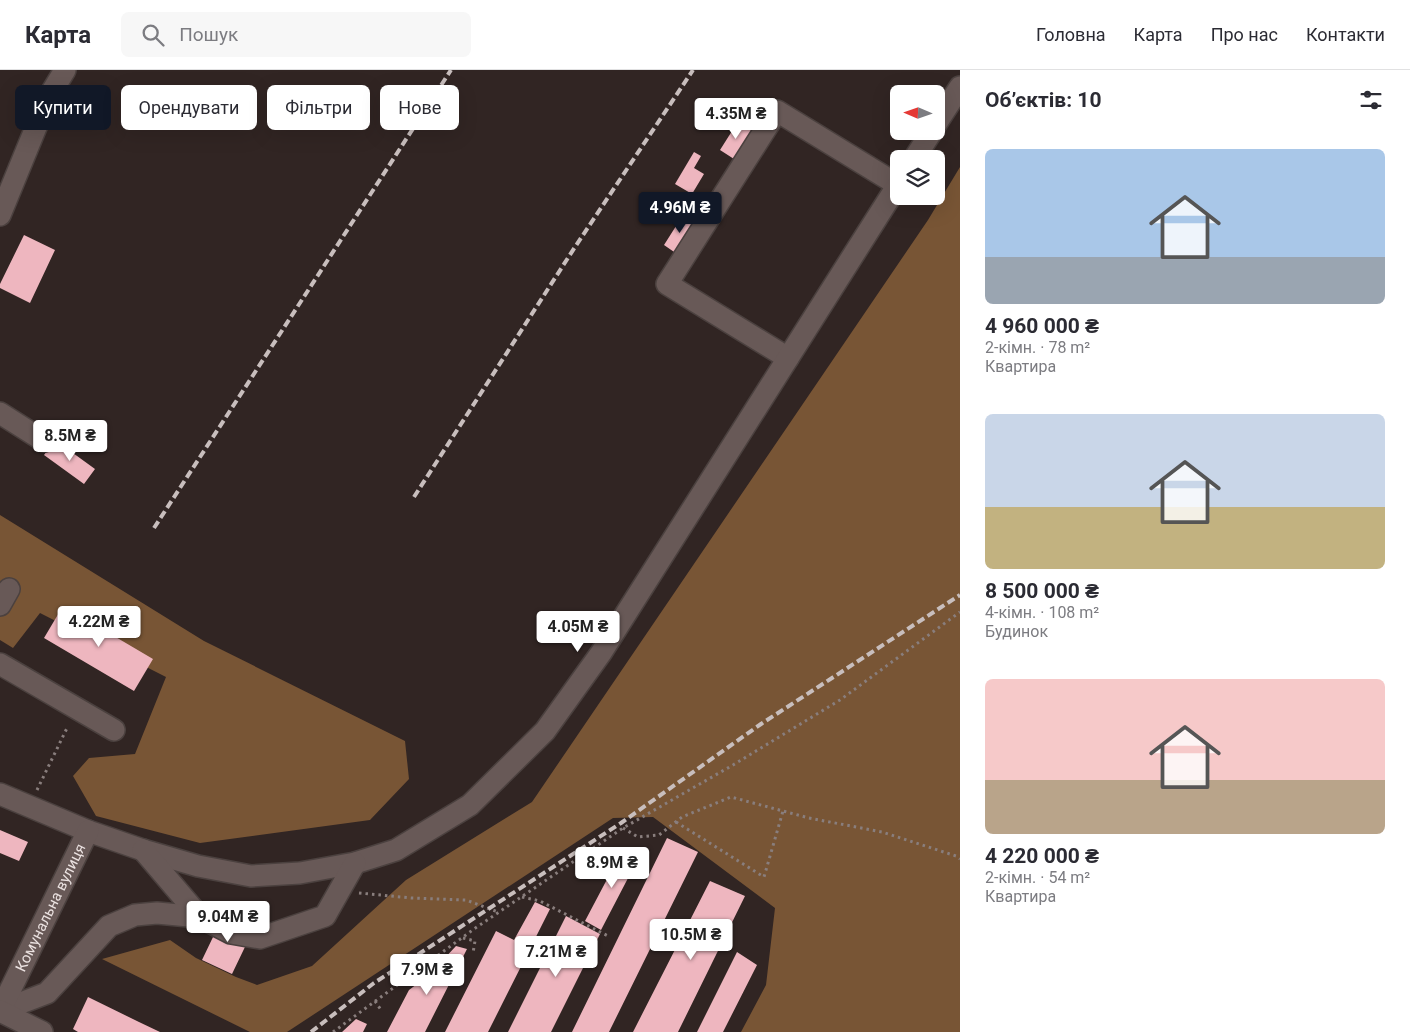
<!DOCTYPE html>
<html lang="uk">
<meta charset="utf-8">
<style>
:root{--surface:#fff;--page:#f7f7f7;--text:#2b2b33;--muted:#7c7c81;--line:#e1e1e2;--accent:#111827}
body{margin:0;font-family:Roboto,sans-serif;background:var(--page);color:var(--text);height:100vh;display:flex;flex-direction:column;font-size:19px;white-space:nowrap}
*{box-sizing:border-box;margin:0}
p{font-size:16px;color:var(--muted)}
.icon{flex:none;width:28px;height:28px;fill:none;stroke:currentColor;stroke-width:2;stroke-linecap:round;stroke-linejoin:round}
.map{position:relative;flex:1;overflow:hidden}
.side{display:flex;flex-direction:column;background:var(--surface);width:450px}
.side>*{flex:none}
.banner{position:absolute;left:15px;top:15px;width:475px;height:45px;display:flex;gap:10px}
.needle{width:32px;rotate:272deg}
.tools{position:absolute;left:890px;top:15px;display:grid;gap:10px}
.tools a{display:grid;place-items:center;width:55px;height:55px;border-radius:8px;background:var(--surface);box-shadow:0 5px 20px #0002;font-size:25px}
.price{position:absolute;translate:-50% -42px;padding:0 11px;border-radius:5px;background:#fff;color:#222;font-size:16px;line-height:32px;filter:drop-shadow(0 1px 2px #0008)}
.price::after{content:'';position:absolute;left:50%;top:30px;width:15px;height:11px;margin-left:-8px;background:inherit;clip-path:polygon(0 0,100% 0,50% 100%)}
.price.current{background:var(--accent);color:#fff}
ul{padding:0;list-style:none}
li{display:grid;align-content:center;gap:10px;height:265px;padding:0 25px}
li span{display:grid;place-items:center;height:155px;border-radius:8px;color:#555}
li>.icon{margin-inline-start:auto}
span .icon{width:90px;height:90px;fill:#fffc;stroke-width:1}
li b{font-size:21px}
h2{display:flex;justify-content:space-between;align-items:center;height:60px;padding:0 25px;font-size:21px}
.tag{padding:0 18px;border-radius:8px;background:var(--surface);box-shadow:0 5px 20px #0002;font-size:18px;line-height:45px}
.tag.current{background:var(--accent);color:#fff}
header{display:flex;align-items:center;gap:30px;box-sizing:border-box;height:70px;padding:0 25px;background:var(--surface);border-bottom:1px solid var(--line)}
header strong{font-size:24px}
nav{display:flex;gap:28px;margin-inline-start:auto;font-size:18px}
.search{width:350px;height:45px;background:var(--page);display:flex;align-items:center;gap:12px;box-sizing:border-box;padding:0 18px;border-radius:8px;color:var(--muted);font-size:19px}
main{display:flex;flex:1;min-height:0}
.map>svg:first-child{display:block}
.forest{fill:#785535}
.building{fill:#eeb6bf}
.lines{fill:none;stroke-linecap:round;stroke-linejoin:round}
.minor-casing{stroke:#4b413f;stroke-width:24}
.path{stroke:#897e7d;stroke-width:3;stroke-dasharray:2.5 4;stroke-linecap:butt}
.minor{stroke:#685957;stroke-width:21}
.rail{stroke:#c8bebd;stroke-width:4;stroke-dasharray:8 4;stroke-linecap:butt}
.labels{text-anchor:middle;stroke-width:5;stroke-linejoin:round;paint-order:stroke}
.street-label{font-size:15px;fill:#ebe2e1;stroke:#271b1a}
</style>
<header>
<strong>Карта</strong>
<div class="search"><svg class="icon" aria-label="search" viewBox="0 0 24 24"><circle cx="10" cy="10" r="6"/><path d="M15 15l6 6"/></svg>Пошук</div>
<nav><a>Головна</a><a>Карта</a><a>Про нас</a><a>Контакти</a></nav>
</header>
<main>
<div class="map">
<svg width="960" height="962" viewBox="0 0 960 962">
<rect width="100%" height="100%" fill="#312523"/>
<path class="forest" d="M960,97V962H741L766,915L775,838L653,747L613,748L287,962H250L102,889L170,870L196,888L236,907L257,915L312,896L406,810L532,732L928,150Z
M0,445L204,571L405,671L409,709L370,750L200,773L96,746L73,706L89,688L135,684L166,607L40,543L13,578L0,570Z"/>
<path class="building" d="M739,50L753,59L734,89L720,80Z
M694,82L701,86L694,98L704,104L692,124L675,114Z
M683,145L697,154L677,184L664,175Z
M24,165L55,180L30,233L0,218V214Z
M55,370L95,399L84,414L44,385Z
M63,536L153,589L134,621L44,568Z
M0,760L28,772L19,791L0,783Z
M667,768L698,782L609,962H572Z
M623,779L639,787L601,860L585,851Z
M710,811L745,826L678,962H633Z
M535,832L550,839L488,962H445L496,861L514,870Z
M225,842L255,856L232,904L202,890Z
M566,846L600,864L551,962H508Z
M456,876L467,879L425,962H387L409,920L429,905Z
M737,882L757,895L723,962H697Z
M88,927L139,952L160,962H78L73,959Z
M356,949L367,954L363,962H342Z"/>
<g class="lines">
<defs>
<g id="minor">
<path d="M936,54L960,17"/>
<path d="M914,89L932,61"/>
<path d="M0,145L48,28L65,0"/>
<path d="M788,288L667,214L777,41L898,115"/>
<path d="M0,343L44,371"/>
<path d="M0,535L9,519"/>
<path d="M0,594L114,660"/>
<path d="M0,724L88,761L143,780L198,796L251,806L300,803L355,793L396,780L470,735L545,661L601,583L899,113"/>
<path d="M143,780L200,847L231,863L260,868L325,846L355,793"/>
<path d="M0,941L47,923L109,856L135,845L157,843L200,847"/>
<path id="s1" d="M0,941L88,761"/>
<path d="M0,941L42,962"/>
</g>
</defs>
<use href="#minor" class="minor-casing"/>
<path class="path" d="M37,720L68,656
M676,752L764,807L783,741
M623,758L638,767L659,765L682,747L731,727L809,748L882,762L956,786L960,789
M359,823L411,828L466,830L498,842
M522,827L540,831L608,866
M463,868L475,871L473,883
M375,931L381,940
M333,962L474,859L623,758L733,695L840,630L960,542"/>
<use href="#minor" class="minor"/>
<path class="rail" d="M414,427L575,177L693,0
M154,458L451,0
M311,962L374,913L621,753L761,654L960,525"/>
</g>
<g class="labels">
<g class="street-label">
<text dy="5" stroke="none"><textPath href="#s1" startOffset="115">Комунальна вулиця</textPath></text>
</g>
</g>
</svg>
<div class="tools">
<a><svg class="needle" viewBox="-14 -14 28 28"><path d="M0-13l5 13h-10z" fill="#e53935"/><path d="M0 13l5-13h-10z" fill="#7c7c81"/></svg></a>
<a><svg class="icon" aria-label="layers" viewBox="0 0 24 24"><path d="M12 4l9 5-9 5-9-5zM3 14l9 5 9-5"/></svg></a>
</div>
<b class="price" style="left:736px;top:70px">4.35M ₴</b>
<b class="price current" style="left:680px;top:164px">4.96M ₴</b>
<b class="price" style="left:70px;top:392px">8.5M ₴</b>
<b class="price" style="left:99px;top:578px">4.22M ₴</b>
<b class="price" style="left:578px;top:583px">4.05M ₴</b>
<b class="price" style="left:612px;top:819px">8.9M ₴</b>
<b class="price" style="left:228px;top:873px">9.04M ₴</b>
<b class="price" style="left:691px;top:891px">10.5M ₴</b>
<b class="price" style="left:556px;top:908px">7.21M ₴</b>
<b class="price" style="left:427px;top:926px">7.9M ₴</b>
<div class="banner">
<a class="tag current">Купити</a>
<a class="tag">Орендувати</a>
<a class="tag">Фільтри</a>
<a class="tag">Нове</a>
</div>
</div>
<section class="side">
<h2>Об’єктів: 10<svg class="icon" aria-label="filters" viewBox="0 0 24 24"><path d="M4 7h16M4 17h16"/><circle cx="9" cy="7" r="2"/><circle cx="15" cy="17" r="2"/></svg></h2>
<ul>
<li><span style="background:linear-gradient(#a9c7e8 70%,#9aa5b1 0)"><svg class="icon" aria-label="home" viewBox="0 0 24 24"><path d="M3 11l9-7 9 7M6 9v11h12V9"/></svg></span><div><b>4 960 000 ₴</b><p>2-кімн. · 78 m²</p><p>Квартира</p></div></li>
<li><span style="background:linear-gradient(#c9d6e8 60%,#c2b280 0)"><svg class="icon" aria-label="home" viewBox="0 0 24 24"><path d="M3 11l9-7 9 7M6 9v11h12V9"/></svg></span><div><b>8 500 000 ₴</b><p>4-кімн. · 108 m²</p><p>Будинок</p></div></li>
<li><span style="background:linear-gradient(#f6c9c9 65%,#b9a48a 0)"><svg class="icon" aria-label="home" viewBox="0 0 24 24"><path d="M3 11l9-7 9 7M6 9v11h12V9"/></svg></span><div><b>4 220 000 ₴</b><p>2-кімн. · 54 m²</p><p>Квартира</p></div></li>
</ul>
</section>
</main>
